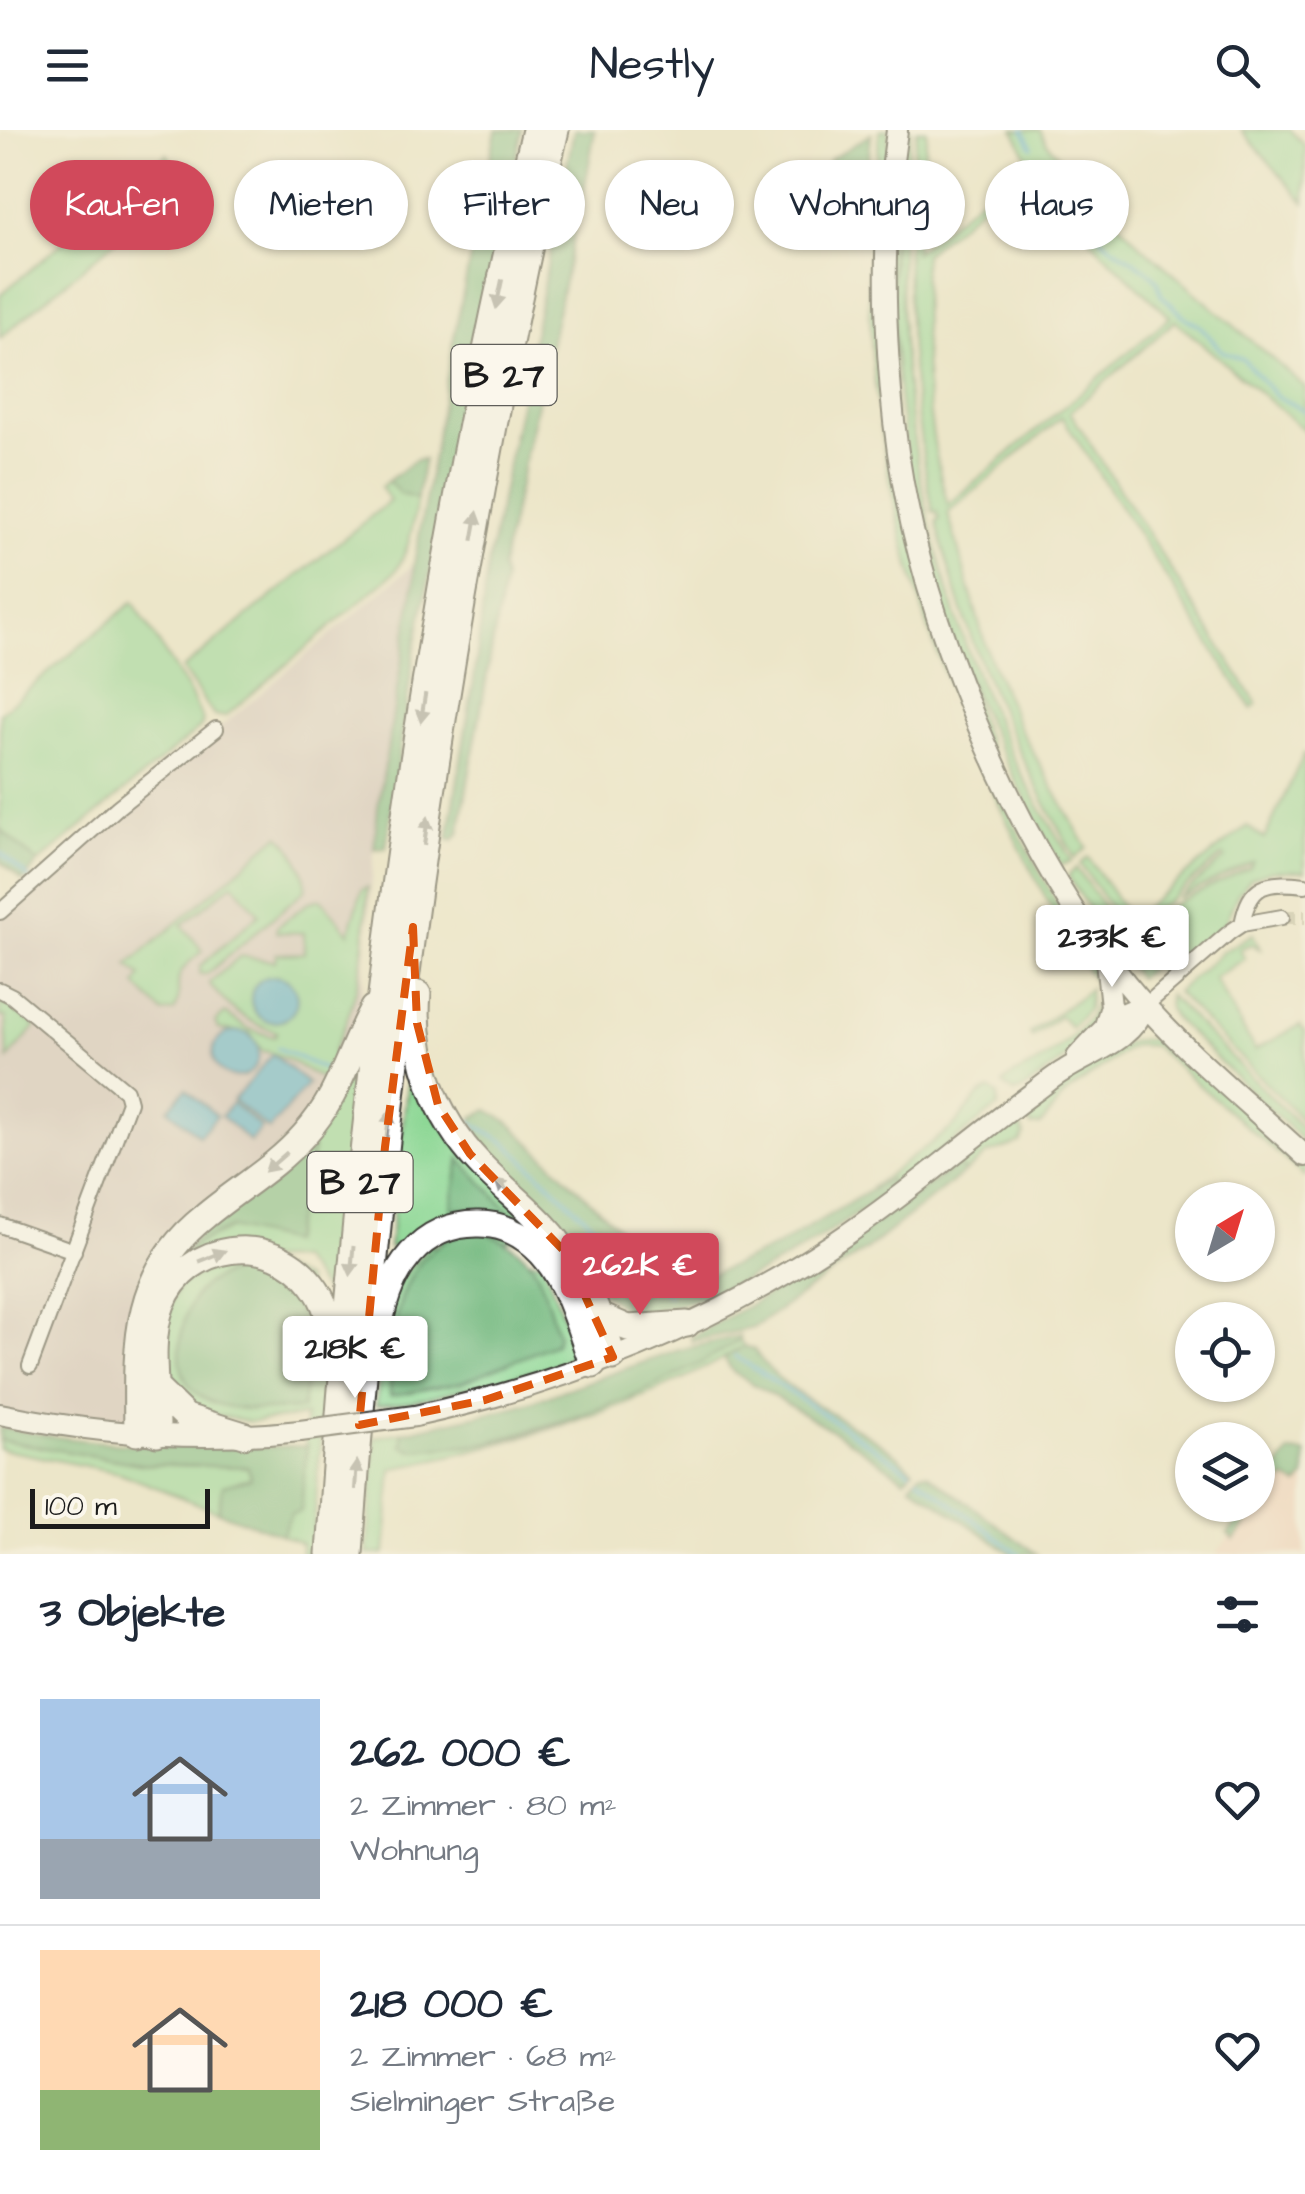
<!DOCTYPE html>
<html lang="de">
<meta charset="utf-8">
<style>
:root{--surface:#fff;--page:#f2f2f3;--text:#1f2937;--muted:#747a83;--line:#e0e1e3;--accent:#d1495b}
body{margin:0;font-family:"Architects Daughter",sans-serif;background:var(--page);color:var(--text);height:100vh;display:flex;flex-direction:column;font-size:38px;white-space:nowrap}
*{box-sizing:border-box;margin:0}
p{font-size:32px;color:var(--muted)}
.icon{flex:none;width:55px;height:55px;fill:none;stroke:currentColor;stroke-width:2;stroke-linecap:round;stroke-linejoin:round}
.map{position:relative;height:1424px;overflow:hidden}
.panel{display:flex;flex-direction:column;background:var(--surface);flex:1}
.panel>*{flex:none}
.top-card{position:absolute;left:30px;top:30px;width:1245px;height:90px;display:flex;gap:20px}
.needle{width:65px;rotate:38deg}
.buttons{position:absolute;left:1175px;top:1052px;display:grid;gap:20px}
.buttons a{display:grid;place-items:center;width:100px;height:100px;border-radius:50%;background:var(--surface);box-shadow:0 2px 8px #0004;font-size:50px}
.scale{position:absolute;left:30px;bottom:25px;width:180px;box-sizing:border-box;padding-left:10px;border:5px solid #1c1c1c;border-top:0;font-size:28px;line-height:35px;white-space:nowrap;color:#1c1c1c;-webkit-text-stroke:8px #fbf7ec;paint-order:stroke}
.price{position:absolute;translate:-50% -85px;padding:0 22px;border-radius:10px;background:#fff;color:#222;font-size:32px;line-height:65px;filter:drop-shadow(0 2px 5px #0008)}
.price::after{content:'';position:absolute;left:50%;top:60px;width:30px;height:22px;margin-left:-15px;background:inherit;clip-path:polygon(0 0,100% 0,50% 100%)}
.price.active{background:var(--accent);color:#fff}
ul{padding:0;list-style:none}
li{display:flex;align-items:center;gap:30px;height:250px;padding:0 40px}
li+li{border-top:2px solid var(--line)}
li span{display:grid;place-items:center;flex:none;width:280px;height:200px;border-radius:0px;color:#555}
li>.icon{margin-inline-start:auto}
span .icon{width:120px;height:120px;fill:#fffc;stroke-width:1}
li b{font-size:42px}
h2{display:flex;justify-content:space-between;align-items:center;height:120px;padding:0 40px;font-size:42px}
.chip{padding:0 35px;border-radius:45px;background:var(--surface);box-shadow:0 2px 8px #0004;font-size:35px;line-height:90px}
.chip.active{background:var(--accent);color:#fff}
header{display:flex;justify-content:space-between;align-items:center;height:130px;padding:0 40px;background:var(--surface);font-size:45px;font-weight:600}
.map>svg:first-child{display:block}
.built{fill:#f4d3c0}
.industrial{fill:#d0c0bc}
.green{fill:#8cd794;stroke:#547a58;stroke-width:2.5;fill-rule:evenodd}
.forest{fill:#71b87e;stroke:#466a4d;stroke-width:2.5}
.water{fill:#4fabcd;stroke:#366474;stroke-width:2.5}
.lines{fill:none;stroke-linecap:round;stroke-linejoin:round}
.stream{stroke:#4fabcd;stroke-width:4}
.street-tunnel{stroke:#c2bea6;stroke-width:14;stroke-dasharray:14 7;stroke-linecap:butt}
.street-casing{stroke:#3b3a36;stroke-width:18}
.secondary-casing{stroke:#3b3a36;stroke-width:24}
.highway-casing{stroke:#3b3a36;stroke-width:29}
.street{stroke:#fff;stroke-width:14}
.secondary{stroke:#fff;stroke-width:20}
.highway{stroke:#fff;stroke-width:25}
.secondary-bridge-casing{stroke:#3b3a36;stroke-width:24;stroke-linecap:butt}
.secondary-bridge{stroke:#fff;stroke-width:20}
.oneway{fill:#999}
.marked{fill:none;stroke:#de560d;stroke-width:8;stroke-dasharray:20 12;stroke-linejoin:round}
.labels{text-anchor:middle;stroke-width:8;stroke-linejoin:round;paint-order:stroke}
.shield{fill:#fbf7ec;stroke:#5f5e5a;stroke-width:2.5}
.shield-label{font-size:35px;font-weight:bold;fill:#1c1c1c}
</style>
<header><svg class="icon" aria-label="menu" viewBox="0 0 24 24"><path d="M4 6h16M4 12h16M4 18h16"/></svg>Nestly<svg class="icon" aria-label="search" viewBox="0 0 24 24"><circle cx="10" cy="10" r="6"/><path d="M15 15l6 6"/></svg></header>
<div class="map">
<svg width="1305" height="1424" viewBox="0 0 1305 1424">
<rect width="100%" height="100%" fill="#fbf7ec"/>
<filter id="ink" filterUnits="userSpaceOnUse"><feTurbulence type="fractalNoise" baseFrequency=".01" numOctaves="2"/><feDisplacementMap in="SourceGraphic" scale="20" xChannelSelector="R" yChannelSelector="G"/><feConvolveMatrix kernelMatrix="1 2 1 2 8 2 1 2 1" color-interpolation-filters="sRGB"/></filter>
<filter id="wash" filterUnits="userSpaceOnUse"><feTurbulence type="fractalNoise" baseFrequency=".0048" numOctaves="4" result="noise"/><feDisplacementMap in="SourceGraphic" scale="40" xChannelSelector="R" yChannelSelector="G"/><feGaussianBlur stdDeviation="2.25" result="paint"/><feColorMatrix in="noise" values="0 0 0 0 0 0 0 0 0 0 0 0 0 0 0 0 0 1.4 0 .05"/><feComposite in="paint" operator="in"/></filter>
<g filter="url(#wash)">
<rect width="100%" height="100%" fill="#ece6c9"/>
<path class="built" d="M1305,1326V1424H1216L1255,1375Z"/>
<path class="industrial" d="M414,434V454L378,677L362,866L352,928L137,1303L0,1284V782Z"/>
<path class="green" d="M880,0H888L895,336L1015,695L1074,806L1099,843L1101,863C970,649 871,407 869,151C869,101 875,50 880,0Z
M902,0H911C882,208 917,421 1005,611C1024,653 1049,692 1072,731L1061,735C1027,673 993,611 967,545C914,413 890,263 893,121C894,81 899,40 902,0Z
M917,0H927L915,122L1028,28L1014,0H1040L1046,12L1138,113L1305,257V301L1175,191L1070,282L1257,574L1252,579L1062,287L948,383L988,524L1019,597L1087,718L1075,728C1011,614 968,519 936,391L939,390L937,382H933C908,256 899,128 917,0ZM1025,39L1103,123L1170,187L948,375C925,295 922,208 924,124Z
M1241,0H1290L1305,16V73Z
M167,24L185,52L0,208V165Z
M388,351L401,364L417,369C413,396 410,419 395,442L226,586H214L182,539L390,371L381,357Z
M133,472L191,565L203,591L201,597L38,733L0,699V583Z
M1305,622V741H1271L1252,748L1238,764L1224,795L1165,849L1131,806L1164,779L1250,737L1252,732L1177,769L1225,728L1223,725L1163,775L1136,787L1138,791L1148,786L1128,803L1080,734L1088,727L1130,789L1247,696L1264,709Z
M279,705C293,715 308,743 305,760L207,844H200V836L259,784L233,753L182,795L203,821C195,828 182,836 179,847C176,860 182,869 174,881L163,883L136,855L141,846L128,835Z
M1076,738L1149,839L1138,848L1110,812L1068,746Z
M368,757C365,819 361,866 333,922C338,935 333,941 324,950C305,941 283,923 262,921L250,903L218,899L215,892L225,883L247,898L274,907L277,902C248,893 227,878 209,853L240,826L275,831L276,824L304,823V803L276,802L277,797L309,772L321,769L349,803L362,759Z
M1253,804L1260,819L1251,814L1240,819L1245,829L1214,848L1255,920L1300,895L1305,902V993L1176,862L1222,822Z
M1090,859L1088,879L1071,898L1060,886L1032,907L1030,903Z
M1169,865L1305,1001V1013L1174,888L1168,879Z
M1097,869H1106C1099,907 1052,940 1021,961L1014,963L1003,954C1011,944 1025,940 1037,933C1059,919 1092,895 1097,869Z
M0,870L36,896L8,929L6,887H0Z
M1153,909L1174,920L1305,1036V1047L1154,916L1136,915L1127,919L1064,965L1041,995L1031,996L1025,985C1041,963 1104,923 1129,912C1137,909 1145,909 1153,909Z
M411,923L522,1083L538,1108L389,1118ZM460,1030L517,1091L488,1081L452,1078Z
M360,930L333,1172L299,1129L183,1132L157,1154ZM312,1019L230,1098L198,1113Z
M990,959L998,965V977L895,1057L889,1050L870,1058L953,997L980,964Z
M1013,990L1021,997L1024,1005L1020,1013L987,1024L965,1042L958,1035L877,1093Z
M433,1110L542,1132L575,1217L568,1228L550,1237L411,1272L376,1276L385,1191L399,1150Z
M241,1122L305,1150L327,1224L312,1424H301V1413L282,1405L306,1334L305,1286L250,1292L195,1281L166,1255L162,1195L179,1155Z
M740,1210L744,1216C636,1281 515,1312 392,1339L385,1424H367L375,1307L403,1302L402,1316C430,1315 461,1318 488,1313C577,1294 663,1256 740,1210Z
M0,1310L140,1334L248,1337L251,1348L223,1355L218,1382L120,1343L0,1319Z"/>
<path class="forest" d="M496,0H522L415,517L386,718L374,719L378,677L414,454V434L453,212Z
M574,0H595L586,51L501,438L504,449L459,704L453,710L448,709L475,542L487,440Z
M871,4L865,73L850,71L827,36L829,30Z
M424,329L417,369L400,364L388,351L415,330Z
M0,699L38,733L23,751L0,731Z
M488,980L509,992L663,1141L680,1153H693L777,1116L889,1049L895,1057C822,1110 722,1177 629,1183L602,1162L572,1109L549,1080L479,1013L473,987Z
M305,1016L313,1019L290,1112L230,1098L198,1113L170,1139L199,1104Z
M460,1029L520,1092L488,1081L451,1078Z
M958,1035L965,1042L867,1119L753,1198L692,1211L691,1207L787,1154Z
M482,1100C544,1127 538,1144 558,1205L555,1214L462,1252L390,1266C391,1209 393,1137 451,1107C460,1103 472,1102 482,1100Z
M237,1140C315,1156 311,1215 302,1279C270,1280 215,1285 191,1258C172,1236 181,1191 193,1169C201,1154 221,1145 237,1140Z
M739,1206L740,1210L703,1232L632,1267L575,1287L485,1313L413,1320L402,1316L403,1302L518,1276L679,1220Z
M744,1216L754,1219C784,1271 871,1295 913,1340L905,1349L848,1310L733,1242L724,1228Z
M0,1297C102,1318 203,1319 307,1316L301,1381L291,1384L282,1405L218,1382L223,1355L251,1348L248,1337L140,1334L0,1310Z
M1290,1322L1305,1323V1348L1298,1355L1286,1349L1278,1355L1234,1410L1228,1404L1250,1375H1258V1365Z
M920,1343H927L1037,1424H1012L911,1355Z"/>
<path class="water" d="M251 869a23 23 0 1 1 46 0a23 23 0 1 1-46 0Z
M213 924a23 23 0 1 1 46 0a23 23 0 1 1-46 0Z
M273,924L308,954L269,1000L233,970Z
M186,959L217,986L199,1006L168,979Z
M232,973L261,998L250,1012L221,986Z"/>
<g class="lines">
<path class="stream" d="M1023,0L1032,17
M1041,29L1053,53L1072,75L1094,88L1093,100L1105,112L1148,141L1158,152L1161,165L1186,188L1200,196L1222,221L1243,229L1276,266L1305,281
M0,722L30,749
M278,918L328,941
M469,991L506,1013L668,1165
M735,1226L910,1341
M918,1348L1019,1424"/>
</g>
</g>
<g filter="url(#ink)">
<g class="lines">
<path class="street-tunnel" d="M1282,787H1305"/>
<defs>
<path id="street" d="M0,782L118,677L216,599
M1242,794C1250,753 1266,751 1305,755
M0,860L12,866L126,961L129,972L30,1236
M1146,875L1230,802L1242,794L1282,787
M0,1095L74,1121"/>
<path id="secondary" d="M897,0C893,32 888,65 887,98C883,177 889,275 903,353C933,518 1022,723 1126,853C1178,917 1245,970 1305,1026
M1104,899L1111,876L1106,831
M1077,927C1097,905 1116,882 1146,875
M0,1284C98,1304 201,1312 300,1301
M415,1286C563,1254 707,1197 834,1113C904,1067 967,1011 1034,962C1044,955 1054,946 1065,940C1095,921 1132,911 1146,875"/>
<path id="highway" d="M418,864C412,925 437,989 479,1033C504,1060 533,1080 556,1109C582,1142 601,1186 613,1227
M598,1185L628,1198L687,1194
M380,1194C389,1141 420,1093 479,1094C500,1094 520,1103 535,1117C567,1145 578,1197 593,1235
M157,1259L186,1287L244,1305
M137,1303C136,1219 131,1145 204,1087C237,1059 275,1038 304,1005C342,963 347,924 373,878
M157,1304C158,1263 147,1213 162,1174C187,1111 271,1101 312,1154C328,1174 330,1194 334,1218
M329,1424C360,946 423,466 535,0
M350,1424C374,1083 413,743 474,406C498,270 524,134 556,0"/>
</defs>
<use href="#street" class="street-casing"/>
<use href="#secondary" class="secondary-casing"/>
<use href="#highway" class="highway-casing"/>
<use href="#street" class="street"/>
<use href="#secondary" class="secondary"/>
<use href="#highway" class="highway"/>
<defs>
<path id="secondary-bridge" d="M300,1301L415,1286"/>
</defs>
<use href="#secondary-bridge" class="secondary-bridge-casing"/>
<use href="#secondary-bridge" class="secondary-bridge"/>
</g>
<defs><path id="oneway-solid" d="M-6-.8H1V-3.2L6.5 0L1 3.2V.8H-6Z" transform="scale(2.5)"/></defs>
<g class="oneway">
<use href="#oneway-solid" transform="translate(499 164) rotate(102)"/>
<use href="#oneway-solid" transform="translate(475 396) rotate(-80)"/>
<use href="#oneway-solid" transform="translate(423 578) rotate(99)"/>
<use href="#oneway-solid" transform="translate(426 701) rotate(-82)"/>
<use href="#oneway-solid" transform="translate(388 995) rotate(-83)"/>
<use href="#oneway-solid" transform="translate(276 1032) rotate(139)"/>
<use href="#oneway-solid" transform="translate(506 1059) rotate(-139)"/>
<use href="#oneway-solid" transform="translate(212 1126) rotate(-22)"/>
<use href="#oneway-solid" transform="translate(352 1131) rotate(96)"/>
<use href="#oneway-solid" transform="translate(356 1345) rotate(-86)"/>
</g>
</g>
<path d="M0 0H1305V1424H0ZM413,797L417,893L438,975L470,1024L565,1122L613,1227L485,1270L359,1295L385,1017Z" fill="#ece6c9" fill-opacity=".55" fill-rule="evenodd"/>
<path class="marked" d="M413,797L417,893L438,975L470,1024L565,1122L613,1227L485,1270L359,1295L385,1017Z"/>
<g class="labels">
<g class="shield">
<rect x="451.5" y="215" width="105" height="60" rx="8"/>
<rect x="307.5" y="1022" width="105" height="60" rx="8"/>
</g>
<g class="shield-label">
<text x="504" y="257">B 27</text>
<text x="360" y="1064">B 27</text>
</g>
</g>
</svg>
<div class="buttons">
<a><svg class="needle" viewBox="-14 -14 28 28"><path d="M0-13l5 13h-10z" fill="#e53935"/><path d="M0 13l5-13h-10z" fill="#747a83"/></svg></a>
<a><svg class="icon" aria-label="locate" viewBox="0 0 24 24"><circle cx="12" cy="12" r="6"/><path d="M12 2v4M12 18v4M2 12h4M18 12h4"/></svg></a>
<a><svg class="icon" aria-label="layers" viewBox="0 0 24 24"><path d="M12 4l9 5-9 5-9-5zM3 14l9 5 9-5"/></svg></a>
</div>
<div class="scale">100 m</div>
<b class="price" style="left:1112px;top:860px">233K €</b>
<b class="price active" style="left:640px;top:1188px">262K €</b>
<b class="price" style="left:355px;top:1271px">218K €</b>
<div class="top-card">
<a class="chip active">Kaufen</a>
<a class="chip">Mieten</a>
<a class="chip">Filter</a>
<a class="chip">Neu</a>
<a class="chip">Wohnung</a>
<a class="chip">Haus</a>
</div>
</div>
<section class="panel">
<h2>3 Objekte<svg class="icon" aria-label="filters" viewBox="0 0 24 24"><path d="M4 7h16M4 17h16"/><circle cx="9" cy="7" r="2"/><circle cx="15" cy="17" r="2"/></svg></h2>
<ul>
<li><span style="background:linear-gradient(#a9c7e8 70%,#9aa5b1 0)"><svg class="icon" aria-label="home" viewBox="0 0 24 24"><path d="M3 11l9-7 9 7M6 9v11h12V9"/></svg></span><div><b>262 000 €</b><p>2 Zimmer · 80 m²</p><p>Wohnung</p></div><svg class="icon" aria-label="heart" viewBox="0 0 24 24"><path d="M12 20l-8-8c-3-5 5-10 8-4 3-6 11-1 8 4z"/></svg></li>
<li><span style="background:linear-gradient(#ffd9b3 70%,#8fb573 0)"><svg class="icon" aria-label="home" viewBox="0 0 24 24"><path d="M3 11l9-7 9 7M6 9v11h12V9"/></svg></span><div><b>218 000 €</b><p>2 Zimmer · 68 m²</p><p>Sielminger Straße</p></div><svg class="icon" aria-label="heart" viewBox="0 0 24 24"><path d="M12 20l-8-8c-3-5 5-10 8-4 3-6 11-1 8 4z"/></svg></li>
</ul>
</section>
